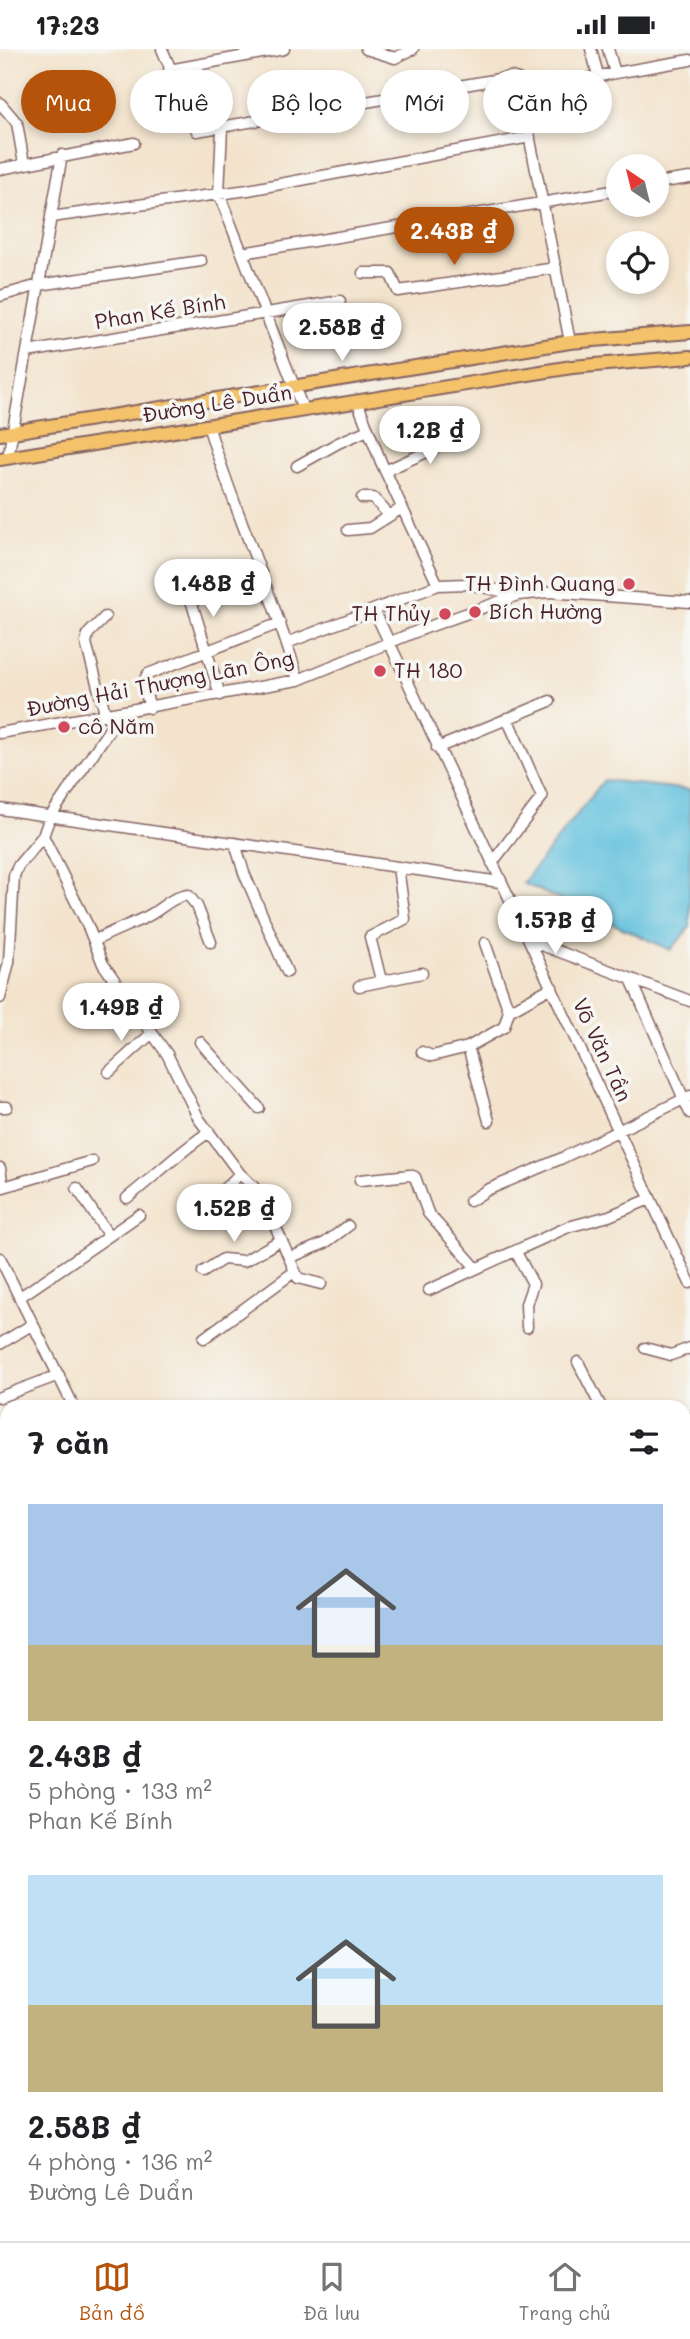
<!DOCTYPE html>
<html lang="vi">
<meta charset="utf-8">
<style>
:root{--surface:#fff;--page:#f6f6f6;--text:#202124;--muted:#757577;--line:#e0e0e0;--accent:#b45309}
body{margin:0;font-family:Mali,sans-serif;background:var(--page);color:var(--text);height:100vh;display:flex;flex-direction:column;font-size:26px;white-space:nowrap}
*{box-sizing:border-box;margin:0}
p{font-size:23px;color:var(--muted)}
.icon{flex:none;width:38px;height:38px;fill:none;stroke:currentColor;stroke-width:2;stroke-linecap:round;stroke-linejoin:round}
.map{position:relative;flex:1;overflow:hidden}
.sheet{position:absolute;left:0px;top:1351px;width:691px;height:842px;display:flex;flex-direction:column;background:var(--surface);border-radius:21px 21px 0 0;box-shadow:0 4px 10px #0003}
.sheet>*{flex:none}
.hud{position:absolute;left:21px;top:21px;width:649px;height:63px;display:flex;gap:14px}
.needle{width:46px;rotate:325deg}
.tools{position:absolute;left:606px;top:105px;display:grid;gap:14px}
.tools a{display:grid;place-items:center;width:63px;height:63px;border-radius:50%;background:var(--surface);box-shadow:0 4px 10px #0003;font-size:35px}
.price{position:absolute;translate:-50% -60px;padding:0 16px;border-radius:24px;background:#fff;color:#222;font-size:23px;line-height:46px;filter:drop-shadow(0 2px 4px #0008)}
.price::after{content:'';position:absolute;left:50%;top:42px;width:21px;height:16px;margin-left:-10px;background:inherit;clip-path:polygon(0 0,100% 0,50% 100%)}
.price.selected{background:var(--accent);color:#fff}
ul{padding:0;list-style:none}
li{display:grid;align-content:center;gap:14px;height:371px;padding:0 28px}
li span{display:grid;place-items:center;height:217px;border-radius:0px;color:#555}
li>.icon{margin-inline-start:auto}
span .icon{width:126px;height:126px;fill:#fffc;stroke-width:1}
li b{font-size:30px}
h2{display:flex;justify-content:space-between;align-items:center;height:84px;padding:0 28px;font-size:30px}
.pill{padding:0 24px;border-radius:32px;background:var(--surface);box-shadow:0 4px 10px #0003;font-size:24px;line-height:63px}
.pill.selected{background:var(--accent);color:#fff}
.status{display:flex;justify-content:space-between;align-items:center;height:49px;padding:0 35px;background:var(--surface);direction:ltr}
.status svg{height:19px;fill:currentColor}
.tabs{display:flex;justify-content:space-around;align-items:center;height:98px;border-top:2px solid var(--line);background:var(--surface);font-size:19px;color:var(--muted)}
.tabs a{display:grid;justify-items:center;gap:4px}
.tabs .selected{color:var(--accent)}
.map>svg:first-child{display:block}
.built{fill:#e1d4f3}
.water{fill:#5fc0dd;stroke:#547084;stroke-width:2}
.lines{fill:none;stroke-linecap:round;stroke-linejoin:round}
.minor-casing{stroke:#856463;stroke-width:13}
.major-casing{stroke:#856463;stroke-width:16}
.minor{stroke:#fff;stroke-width:10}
.major{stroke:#f4c26a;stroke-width:12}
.poi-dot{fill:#d1495b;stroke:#f6f6f2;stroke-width:2.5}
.labels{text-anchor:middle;stroke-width:7;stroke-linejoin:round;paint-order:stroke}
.street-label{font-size:21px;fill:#4a1f2b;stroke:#f6f6f2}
.poi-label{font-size:21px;fill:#4a1f2b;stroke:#f6f6f2;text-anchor:start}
</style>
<div class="status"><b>17:23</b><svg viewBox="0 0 49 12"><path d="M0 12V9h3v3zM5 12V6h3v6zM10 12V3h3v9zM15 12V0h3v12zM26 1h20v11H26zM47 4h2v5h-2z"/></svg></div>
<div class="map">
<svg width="690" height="2192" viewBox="0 0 690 2192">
<rect width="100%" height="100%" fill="#f6f6f2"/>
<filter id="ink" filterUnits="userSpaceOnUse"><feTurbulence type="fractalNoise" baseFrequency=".0143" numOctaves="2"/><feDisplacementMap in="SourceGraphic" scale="14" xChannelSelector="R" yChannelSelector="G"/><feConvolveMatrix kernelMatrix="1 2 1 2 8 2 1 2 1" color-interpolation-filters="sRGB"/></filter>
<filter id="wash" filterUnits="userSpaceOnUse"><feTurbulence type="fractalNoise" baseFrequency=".00686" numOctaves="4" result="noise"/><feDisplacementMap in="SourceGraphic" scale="28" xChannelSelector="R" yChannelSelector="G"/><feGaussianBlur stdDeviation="1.57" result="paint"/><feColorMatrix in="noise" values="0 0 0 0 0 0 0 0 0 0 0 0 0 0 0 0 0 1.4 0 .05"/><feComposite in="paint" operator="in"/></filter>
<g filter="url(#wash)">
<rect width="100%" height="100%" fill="#f3e3cc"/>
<path class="built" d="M684,2023L690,2035V2101L684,2104Z"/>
<path class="water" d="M604,731L690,741V878L671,901L523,834Z"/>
</g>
<g filter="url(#ink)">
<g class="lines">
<defs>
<path id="minor" d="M162,0L197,82L511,28L518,30L570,293
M366,0L395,9L413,0
M591,0L598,26
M608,0L615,24L690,11
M169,21L284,0
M522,42L615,24
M0,54L17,74L24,115
M222,78L219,145L303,360
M0,120L134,94
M656,134L690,129
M51,168L248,141L530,88
M242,204L618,141
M363,224H390L398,242L556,219
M0,247L39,236L201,212
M27,303L340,252
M357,352L381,413L438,536
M208,376C234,463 273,544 298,631
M8,409L62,106
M297,417L338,394L368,381
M385,422L433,400L459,383
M362,449H373L389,466
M348,481L370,479L402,459
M374,561L690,1234
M105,568L88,585L86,594L106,667
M287,594L438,536L467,535L516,545
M220,646L191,551L197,545L257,516
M150,659L143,634L148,625L280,574
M0,684L298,631L420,581L518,546L549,543L690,553
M437,699L550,652
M0,760L500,833
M43,787L87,875L103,915L167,1005L199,1070L240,1125L253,1137L269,1163L298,1229L321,1235
M235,794L244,824L287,923
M492,814L542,748L507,669
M94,892C110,883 127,877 144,869C161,862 169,848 188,846L197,857L211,893
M531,892L690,952
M485,894L509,962
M631,930L690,1064
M381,931L370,888L405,870L398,818
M359,937L422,924
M0,949L9,913L14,827L18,817L43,787L50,768L120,665
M200,993L259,1059
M422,1003L432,1007L468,998
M109,1023L151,985
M0,1058H7
M489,1072L468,998L504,978L509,962L552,938
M0,1119L3,1138
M360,1131L410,1126L415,1128L428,1164L476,1219
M0,1139L92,1112
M127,1149C155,1127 179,1103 209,1083
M470,1152L487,1141L560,1110L690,1047
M198,1172L205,1158L240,1125
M109,1187L139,1166
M516,1203L533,1235L526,1255L527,1278
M0,1209L74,1358
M289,1209L325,1194L348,1177
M203,1223L223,1210L244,1212L281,1191
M429,1241L568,1178L609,1167L650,1150
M20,1248L109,1187L77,1139
M204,1289L294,1223
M0,1295L33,1275
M645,1299L671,1306L690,1299
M578,1313L601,1358
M0,1348L59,1326
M684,1373L690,1370
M0,1551L7,1553
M0,1630L7,1633
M684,1667L690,1664
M0,1694L7,1674
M0,1707L7,1709
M684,1743L690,1740
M0,1783L7,1785
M684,1802L690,1799
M0,1859L7,1861
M684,1860L690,1857
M684,1918L690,1915
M0,1942L7,1945
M684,1968L690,1980
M686,2135L690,2144
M0,2152L7,2155
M633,2186L635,2192
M78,2192L80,2186
M455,2192L457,2186"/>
<path id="major" d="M0,385L570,293L690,283
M0,410L572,318L690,308"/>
</defs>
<use href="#minor" class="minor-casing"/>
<use href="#major" class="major-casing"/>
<use href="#minor" class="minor"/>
<use href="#major" class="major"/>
</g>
</g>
<g class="poi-dot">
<circle cx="629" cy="535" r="7"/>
<circle cx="475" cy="563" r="7"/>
<circle cx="445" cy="565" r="7"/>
<circle cx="380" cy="622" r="7"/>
<circle cx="64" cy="678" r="7"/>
</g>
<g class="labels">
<g class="street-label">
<text transform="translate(160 263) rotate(-9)" y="7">Phan Kế Bính</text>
<text transform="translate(217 355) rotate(-9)" y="7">Đường Lê Duẩn</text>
<text transform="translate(160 635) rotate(-11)" y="7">Đường Hải Thượng Lãn Ông</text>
<text transform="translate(602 1001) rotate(65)" y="7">Võ Văn Tần</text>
</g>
<g class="poi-label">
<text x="615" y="542" text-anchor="end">TH Đình Quang</text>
<text x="489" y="570">Bích Hường</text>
<text x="431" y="572" text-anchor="end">TH Thủy</text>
<text x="394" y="629">TH 180</text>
<text x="78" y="685">cô Năm</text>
</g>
</g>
</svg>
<div class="tools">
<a><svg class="needle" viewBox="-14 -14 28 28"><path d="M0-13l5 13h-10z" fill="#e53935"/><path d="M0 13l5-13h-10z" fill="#757577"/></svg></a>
<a><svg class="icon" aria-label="locate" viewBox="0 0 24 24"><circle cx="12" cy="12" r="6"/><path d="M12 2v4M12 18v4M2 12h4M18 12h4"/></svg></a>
</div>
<b class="price selected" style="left:454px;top:218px">2.43B ₫</b>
<b class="price" style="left:342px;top:314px">2.58B ₫</b>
<b class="price" style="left:430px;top:417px">1.2B ₫</b>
<b class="price" style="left:213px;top:570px">1.48B ₫</b>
<b class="price" style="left:555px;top:907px">1.57B ₫</b>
<b class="price" style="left:121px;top:994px">1.49B ₫</b>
<b class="price" style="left:234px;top:1195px">1.52B ₫</b>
<div class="hud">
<a class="pill selected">Mua</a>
<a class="pill">Thuê</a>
<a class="pill">Bộ lọc</a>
<a class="pill">Mới</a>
<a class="pill">Căn hộ</a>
</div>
<section class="sheet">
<h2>7 căn<svg class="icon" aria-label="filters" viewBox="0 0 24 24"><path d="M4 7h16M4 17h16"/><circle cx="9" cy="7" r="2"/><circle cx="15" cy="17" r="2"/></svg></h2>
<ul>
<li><span style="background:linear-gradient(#a9c7e8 65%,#c2b280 0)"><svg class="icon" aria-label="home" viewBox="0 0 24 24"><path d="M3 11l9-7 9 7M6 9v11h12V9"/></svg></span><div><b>2.43B ₫</b><p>5 phòng · 133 m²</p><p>Phan Kế Bính</p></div></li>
<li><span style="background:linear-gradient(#bfe0f5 60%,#c2b280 0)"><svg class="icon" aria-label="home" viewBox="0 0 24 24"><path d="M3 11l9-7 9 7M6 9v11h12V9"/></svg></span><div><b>2.58B ₫</b><p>4 phòng · 136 m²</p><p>Đường Lê Duẩn</p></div></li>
</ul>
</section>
</div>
<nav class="tabs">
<a class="selected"><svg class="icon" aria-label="map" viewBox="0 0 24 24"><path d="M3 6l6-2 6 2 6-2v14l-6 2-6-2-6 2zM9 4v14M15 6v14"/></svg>Bản đồ</a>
<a><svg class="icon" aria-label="saved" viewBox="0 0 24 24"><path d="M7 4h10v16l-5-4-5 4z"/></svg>Đã lưu</a>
<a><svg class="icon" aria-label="home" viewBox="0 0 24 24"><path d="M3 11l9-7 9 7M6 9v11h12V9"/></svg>Trang chủ</a>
</nav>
